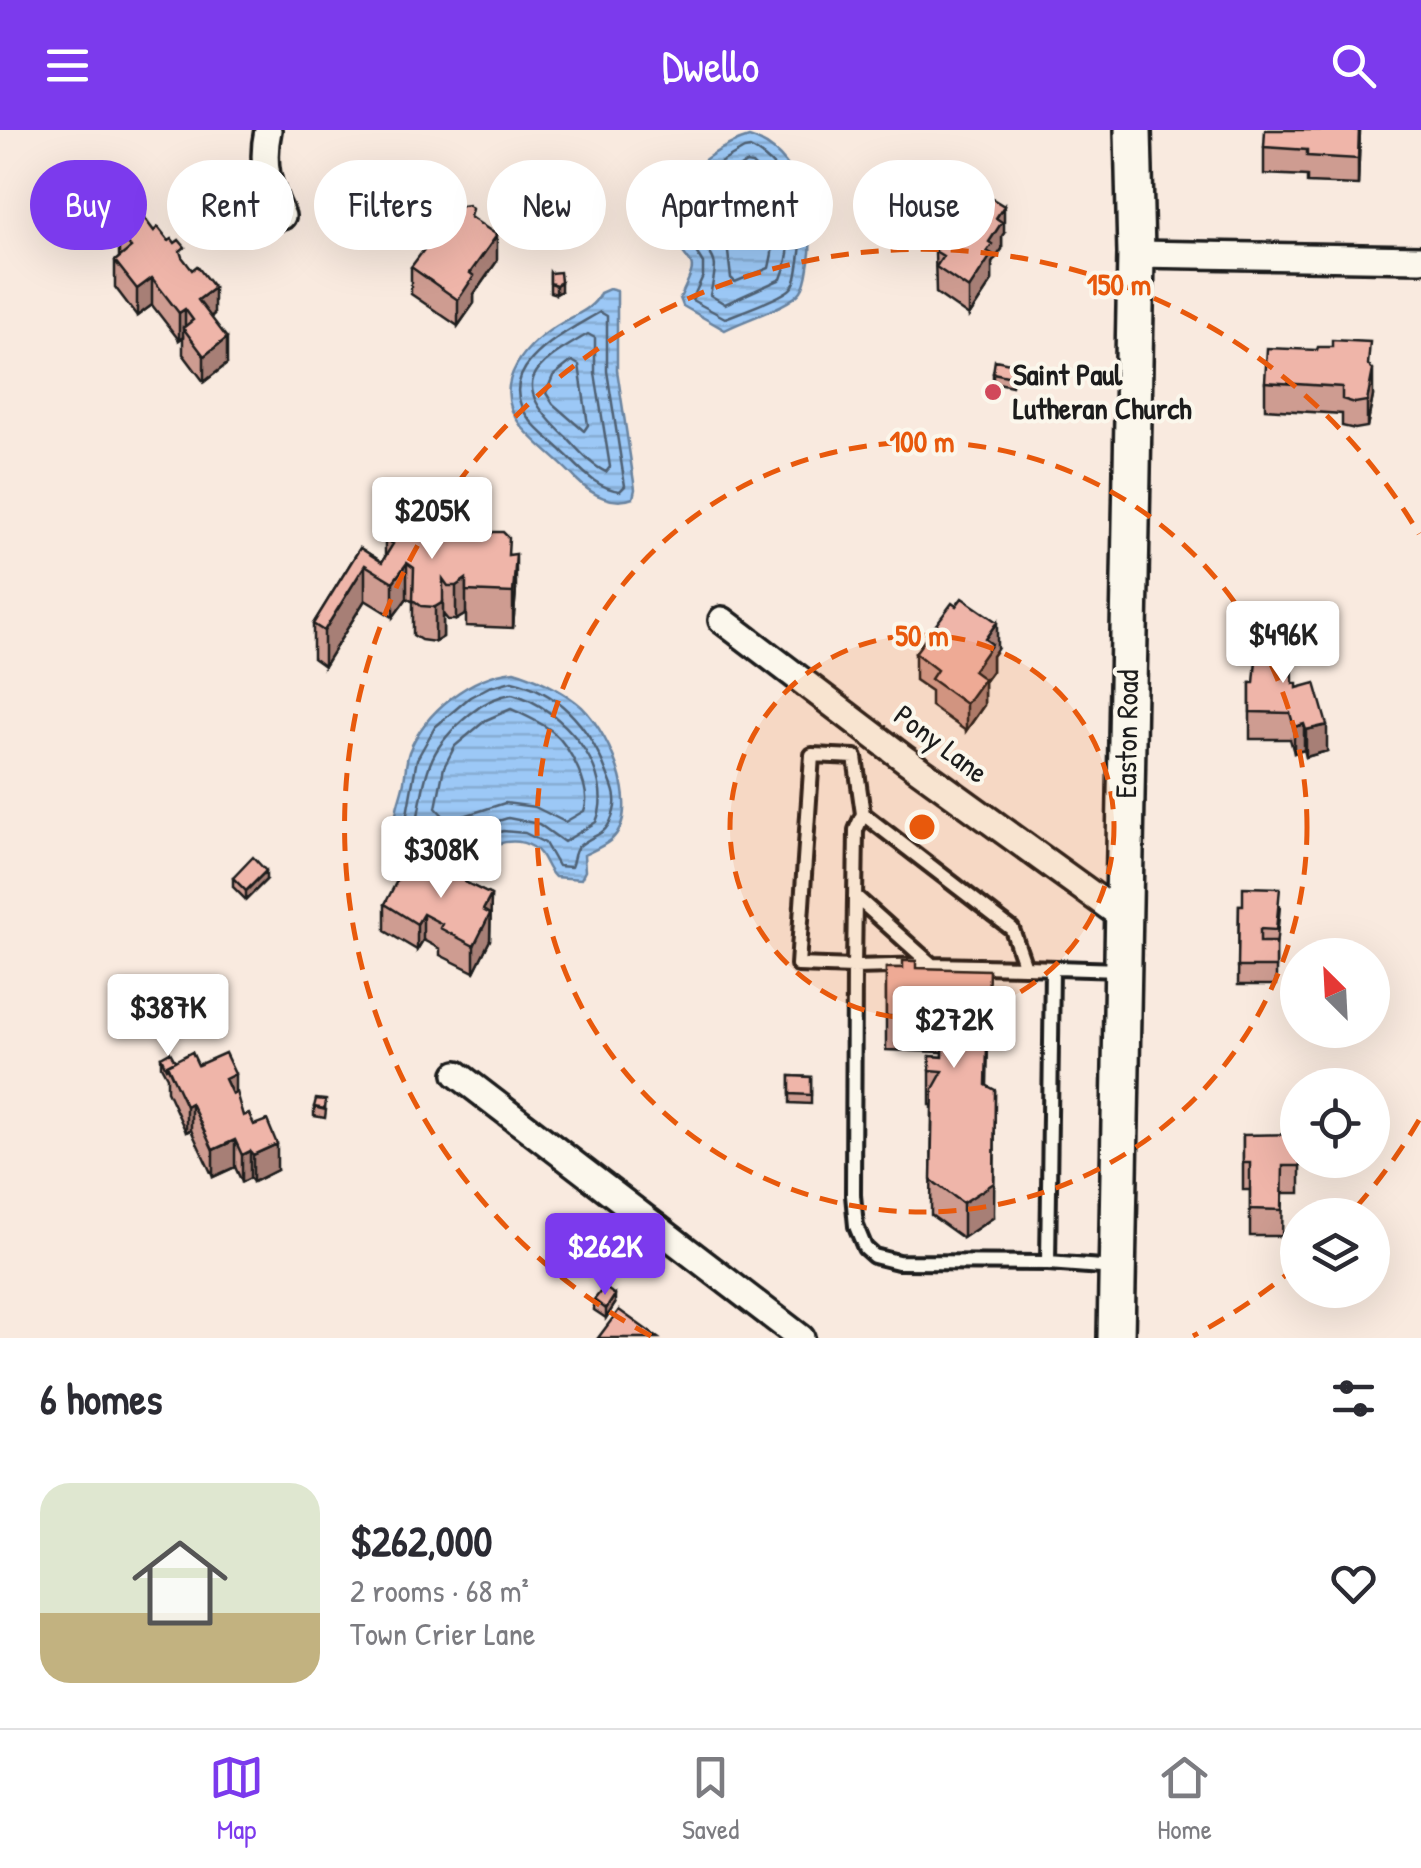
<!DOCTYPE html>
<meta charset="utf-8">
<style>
:root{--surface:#fff;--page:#f2f2f3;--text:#2b2b33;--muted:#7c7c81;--line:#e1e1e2;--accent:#7c3aed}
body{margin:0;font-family:"Patrick Hand",sans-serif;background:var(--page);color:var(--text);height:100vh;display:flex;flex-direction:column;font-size:38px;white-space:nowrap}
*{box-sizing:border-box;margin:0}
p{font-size:32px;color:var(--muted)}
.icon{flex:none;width:55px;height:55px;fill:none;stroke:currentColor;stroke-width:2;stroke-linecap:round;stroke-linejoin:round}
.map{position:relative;height:1208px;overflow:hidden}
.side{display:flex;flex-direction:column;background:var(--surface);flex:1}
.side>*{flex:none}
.banner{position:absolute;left:30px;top:30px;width:1362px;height:90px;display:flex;gap:20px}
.needle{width:65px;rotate:336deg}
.buttons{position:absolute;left:1280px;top:808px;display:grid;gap:20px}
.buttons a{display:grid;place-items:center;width:110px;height:110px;border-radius:50%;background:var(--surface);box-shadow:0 10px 40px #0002;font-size:50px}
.price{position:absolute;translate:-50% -85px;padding:0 22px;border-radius:10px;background:#fff;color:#222;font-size:32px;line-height:65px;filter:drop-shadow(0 2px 5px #0008)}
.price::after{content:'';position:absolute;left:50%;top:60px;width:30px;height:22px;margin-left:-15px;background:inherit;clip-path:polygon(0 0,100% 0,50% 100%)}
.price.current{background:var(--accent);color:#fff}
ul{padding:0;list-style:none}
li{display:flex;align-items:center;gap:30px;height:250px;padding:0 40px}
li span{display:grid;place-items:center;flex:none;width:280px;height:200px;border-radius:30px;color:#555}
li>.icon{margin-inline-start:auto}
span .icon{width:120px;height:120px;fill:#fffc;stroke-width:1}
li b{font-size:42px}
h2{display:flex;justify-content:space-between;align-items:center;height:120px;padding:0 40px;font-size:42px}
.pill{padding:0 35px;border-radius:45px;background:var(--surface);box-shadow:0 10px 40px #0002;font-size:35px;line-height:90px}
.pill.current{background:var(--accent);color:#fff}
header{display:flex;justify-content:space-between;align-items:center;height:130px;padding:0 40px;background:var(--accent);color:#fff;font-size:45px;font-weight:600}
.tab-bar{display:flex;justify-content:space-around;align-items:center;height:140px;border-top:2px solid var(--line);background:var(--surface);font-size:28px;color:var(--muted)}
.tab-bar a{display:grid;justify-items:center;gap:5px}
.tab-bar .current{color:var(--accent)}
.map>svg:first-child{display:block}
.water{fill:url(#water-rules);stroke:#69839f;stroke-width:2.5}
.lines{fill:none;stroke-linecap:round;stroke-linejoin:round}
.shore{stroke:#4f6173;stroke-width:2.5}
.service-casing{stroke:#1c1c1c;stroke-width:20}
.minor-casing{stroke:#1c1c1c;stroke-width:32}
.secondary-casing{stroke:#1c1c1c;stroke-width:42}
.service{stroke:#fbf7ec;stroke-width:12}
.minor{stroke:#fbf7ec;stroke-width:25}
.secondary{stroke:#fbf7ec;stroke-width:35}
.wall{fill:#ce9c91;stroke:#1c1c1c;stroke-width:2.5}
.shaded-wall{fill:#a77f76;stroke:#1c1c1c;stroke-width:2.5}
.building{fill:#efb5a9;stroke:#1c1c1c;stroke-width:2.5}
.ring{fill:none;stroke:#e8590c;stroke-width:5;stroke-dasharray:18 12}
.poi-dot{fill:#d1495b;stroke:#fbf7ec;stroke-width:4}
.labels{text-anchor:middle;stroke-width:8;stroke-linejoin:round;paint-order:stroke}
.poi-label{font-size:30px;font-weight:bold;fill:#1c1c1c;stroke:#fbf7ec;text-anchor:start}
.street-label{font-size:30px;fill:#1c1c1c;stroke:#fbf7ec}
.centre{fill:#e8590c;stroke:#fbf7ec;stroke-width:5}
.ring-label{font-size:30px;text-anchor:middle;font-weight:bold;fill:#e8590c;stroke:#fbf7ec;stroke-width:8;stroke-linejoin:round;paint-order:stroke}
</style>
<header><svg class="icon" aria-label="menu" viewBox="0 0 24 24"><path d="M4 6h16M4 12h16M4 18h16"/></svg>Dwello<svg class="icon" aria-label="search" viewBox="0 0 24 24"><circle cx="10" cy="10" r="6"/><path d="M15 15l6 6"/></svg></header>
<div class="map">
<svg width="1421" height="1208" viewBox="0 0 1421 1208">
<defs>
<pattern id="water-rules" width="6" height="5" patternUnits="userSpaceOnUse" patternTransform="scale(2.5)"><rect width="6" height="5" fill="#9cc8f6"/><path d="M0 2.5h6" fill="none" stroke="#86abd2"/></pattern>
</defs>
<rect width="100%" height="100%" fill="#f9eadf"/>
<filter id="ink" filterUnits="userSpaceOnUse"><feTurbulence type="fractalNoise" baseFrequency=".01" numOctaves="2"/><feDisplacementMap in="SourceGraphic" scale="20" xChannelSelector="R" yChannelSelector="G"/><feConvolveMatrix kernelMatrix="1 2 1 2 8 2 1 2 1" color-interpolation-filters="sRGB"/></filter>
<g filter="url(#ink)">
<path class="water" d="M749,7C798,22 816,87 809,131C807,141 807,152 801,161C791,176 743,190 725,200L683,176L680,168C702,122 690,144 672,103C676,87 676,69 683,55C692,33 728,13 749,7Z
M609,159L617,161V240L635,359L633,368C613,376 592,365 577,350C560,331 537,315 521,296C488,253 527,212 565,191C578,184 595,177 600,163Z
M514,541C535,547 559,559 576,572C606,594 645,680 611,710C604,716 592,721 584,725L585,741L581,749L555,747C545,738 545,724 533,717C497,695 461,746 431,727C424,723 401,704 398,697C393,684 399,672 402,660C406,647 405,634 409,622C425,581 470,546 514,541Z"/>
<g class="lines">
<path class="shore" d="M744,19L750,18C791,39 806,89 799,131C797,141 797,154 789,160C776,170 741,182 725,188L692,170L703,146V133L683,101L695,53L713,37Z
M746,33L752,34C785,66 799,104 781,149L725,174L710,165C721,120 712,135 696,100L705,61Z
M743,52H749C773,75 777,108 769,138L735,152L731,148L728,122L714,98L717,70Z
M600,182L607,186V241L625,356L620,361C595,358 580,338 563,322C552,311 538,301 529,289C490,238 565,203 600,182Z
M588,204L595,208V243L610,337L606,342C590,335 577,318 565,306C509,253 529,238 588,204Z
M572,231L579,235L588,295L584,301L553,274L546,263L553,246Z
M512,551C561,562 590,599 607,643C612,656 618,667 614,681C607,708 595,702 578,717C573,723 574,731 571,737L558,736L545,713L525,703L503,701L451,721L440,720L410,698L406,690L417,629L435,597L470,567L489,557Z
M512,564C561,576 617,641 596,692L564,712L539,694L508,688L443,708L418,686C427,636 430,617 470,584C482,574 496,566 512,564Z
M511,579C524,585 542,593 553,602C570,617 593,660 584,681L565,692L535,677L505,673L448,691L436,678L444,637L455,616L486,590Z"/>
<defs>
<path id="service" d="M863,684L855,627L812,625L798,835L854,837L853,1065L856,1096L865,1118L874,1126L898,1132L1048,1133L1115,1138
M855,766L932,835
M1025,837L932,835L854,837L856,700L863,684L1012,799L1025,837L1120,840
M1048,1133L1052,839"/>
<path id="minor" d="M268,0C261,33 267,56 282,86
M1136,124L1421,129
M722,490L906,630L1123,787
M457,944L801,1208"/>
<path id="secondary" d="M1116,1208L1136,124L1133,0"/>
</defs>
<use href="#service" class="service-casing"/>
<use href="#minor" class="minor-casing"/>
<use href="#secondary" class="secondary-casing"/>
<use href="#service" class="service"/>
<use href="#minor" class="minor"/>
<use href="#secondary" class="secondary"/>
</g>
<path class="wall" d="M1360,0L1358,55L1307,53V46L1264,44V17Z
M472,89L497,131L474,164V173L458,196L411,164V137Z
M154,101L185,131L214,184L211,187L227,234L204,252L183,224V207L179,210L152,175L137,186L115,157V131L119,128V102Z
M1004,103L1002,106V119L992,133V151L969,186L936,163L935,121Z
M550,143L561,161L556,164L550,162Z
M1370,237L1373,266L1367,297L1355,299L1342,296V284L1265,279V252Z
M993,243H1015L1012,256L993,252Z
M438,402L447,407L509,425L516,459L513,498L466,496V484L456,490H448L443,484V507L435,512L421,510L413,505V472L407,468L393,487L365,470L324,536L313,528V494L360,418L382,432L385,427V409Z
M997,519L992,526V541L984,552V575L966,601L931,576V561L915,550V523Z
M1250,553H1293L1327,621L1306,627L1304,620L1294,623L1290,609H1250Z
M413,747L466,753L491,765L490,810L474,842L440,825V819L423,810L417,820L385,801V774Z
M233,748L266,750L246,770L233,757Z
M1239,775L1280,776L1276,818V855H1238Z
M886,838H916L989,874L987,956L994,1087L963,1108L931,1085L932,975H930V926L943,927V922L886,920Z
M161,927L198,935L235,963L243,986L277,1040L253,1052L250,1048L242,1052L235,1037L213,1047L191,1000L186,1002L167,961V947L161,936Z
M790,946L811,947V974L790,973Z
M314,977L326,980L325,988L314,986Z
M1243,1005L1300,1030V1063H1283L1282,1106H1250V1060H1243Z
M594,1170L615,1174L606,1188L594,1180Z"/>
<path class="shaded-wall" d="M1359,0H1360L1358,55V29Z
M1004,76V103L1002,106V119L992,133V151L969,186V159L989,112L996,88Z
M497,105V131L474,164V173L458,196V170L470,143Z
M152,148V175L137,186V159Z
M561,152V161L556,164V155Z
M214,158V184L198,196V170Z
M185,179V200L183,198V207L179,210V183Z
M227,208V234L204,252V226Z
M1373,240V266L1367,297V271Z
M516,424V459L513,498V463Z
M407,433V468L393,487V452Z
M365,435V470L324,536V501Z
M466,449V484L456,490V456Z
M443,472V507L435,512V477Z
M997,492V519L992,526V541L984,552V575L966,601V574L973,541L985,509Z
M1304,594V620L1294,623V597Z
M1327,595V621L1306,627V600Z
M266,741V750L246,770V761Z
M491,765L490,810L474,842V816L483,780Z
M423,784V810L417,820V794Z
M235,944V971L225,949Z
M995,960L994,1087L963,1108V1073Z
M191,973V1000L186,1002V976Z
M235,1010V1037L213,1047V1020Z
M277,1014V1040L253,1052V1025Z
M250,1021V1048L242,1052V1025Z
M615,1165V1174L606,1188V1179Z"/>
<path class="building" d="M1265,0H1359L1358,29L1307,26V20L1264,17Z
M983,63L1004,76L996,88L1002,92L989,112L992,114L987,121L992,124L969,159L936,137L943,126L935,121L969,71L975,75Z
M468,75L472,79L470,87L497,105L470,143L474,146L458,170L411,137L456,77Z
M142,85L154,101L158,97L169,111L172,109L175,113L179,110L185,117L180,121L182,127L192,140L197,136L214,158L198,170L227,208L204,226L183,198L193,190L185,179L179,183L152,148L137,159L115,131L131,118L119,102Z
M560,142L561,152L556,155L550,153V143Z
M1332,210L1370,212L1368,235L1373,240L1367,271L1355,273L1342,269V257L1265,252L1267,218L1317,220L1318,217H1332Z
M995,230L1015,234L1012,247L993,243Z
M408,370L438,389L433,398L447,407L487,409L493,402H503L509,408L508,425L516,424L513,463L466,461V449L456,456H448L443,449V472L435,477L421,476L413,470L414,438L407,433L393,452L365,435L324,501L313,494L360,418L382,432L393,414L385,409Z
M962,468L997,492L985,509L992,514L973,541L984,549L966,574L931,549L937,540L915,523L952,473L956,476Z
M1258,507H1292L1293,553H1297V558L1315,553L1327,595L1306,600L1304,594L1294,597L1290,583L1250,582V553H1254Z
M253,727L266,741L246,761L233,748Z
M422,728L466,749L465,752L491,765L483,780L490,784L474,816L440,798L442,794L423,784L417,794L385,774L402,741L413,747Z
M1243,757L1280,758L1276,800L1260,799V812H1276V837H1238L1239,775H1243Z
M903,831H916V838L989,840L986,955L995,960L994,1053L963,1073L931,1050L933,959L943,941L930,940V926L943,927L944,887L886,886V838H903Z
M170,922L175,931L167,935L168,937L166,938L161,927Z
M192,922L198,935L225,923L235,944L225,949L232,964L236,962L243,986L249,984L254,995L267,990L277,1014L253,1025L250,1021L242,1025L235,1010L213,1020L191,973L186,976L167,935Z
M790,946L811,947V965L790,964Z
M316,969L326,970L325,979L314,977Z
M1298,1004V1030H1300V1036H1283L1282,1080L1250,1079V1033H1243V1005Z
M604,1157L615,1165L606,1179L594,1170Z
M619,1180L658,1208H598Z"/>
</g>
<circle cx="922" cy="697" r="192" fill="#e8590c" fill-opacity=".12"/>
<g class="ring">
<circle cx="922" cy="697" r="192"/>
<circle cx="922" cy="697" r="385"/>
<path d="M1419 990A577 577 0 0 1 1351 1083M1297 1136A577 577 0 0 1 1193 1206M651 1206A577 577 0 1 1 1419 404"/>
</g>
<circle class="poi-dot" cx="993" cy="262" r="10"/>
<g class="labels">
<g class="poi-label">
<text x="1013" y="255">Saint Paul<tspan x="1013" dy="34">Lutheran Church</tspan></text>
</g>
<g class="street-label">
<text transform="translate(1127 604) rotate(-89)" y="10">Easton Road</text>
<text transform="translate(941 614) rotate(37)" y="10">Pony Lane</text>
</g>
</g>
<circle cx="922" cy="697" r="15" class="centre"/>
<g class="ring-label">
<text x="1119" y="165">150 m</text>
<text x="922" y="322">100 m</text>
<text x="922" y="516">50 m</text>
</g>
</svg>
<div class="buttons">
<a><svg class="needle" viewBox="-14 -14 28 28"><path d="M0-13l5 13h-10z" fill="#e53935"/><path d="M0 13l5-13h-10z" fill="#7c7c81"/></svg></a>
<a><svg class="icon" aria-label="locate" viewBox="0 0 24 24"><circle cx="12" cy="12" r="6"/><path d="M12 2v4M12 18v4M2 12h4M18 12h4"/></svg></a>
<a><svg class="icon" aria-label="layers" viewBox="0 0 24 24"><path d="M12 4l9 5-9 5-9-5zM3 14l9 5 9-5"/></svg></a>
</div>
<b class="price" style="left:432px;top:432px">$205K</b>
<b class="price" style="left:1283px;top:556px">$496K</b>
<b class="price" style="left:441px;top:771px">$308K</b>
<b class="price" style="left:168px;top:929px">$387K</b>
<b class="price" style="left:954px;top:941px">$272K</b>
<b class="price current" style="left:605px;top:1168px">$262K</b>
<div class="banner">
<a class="pill current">Buy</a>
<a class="pill">Rent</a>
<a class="pill">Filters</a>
<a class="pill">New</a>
<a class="pill">Apartment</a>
<a class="pill">House</a>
</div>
</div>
<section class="side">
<h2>6 homes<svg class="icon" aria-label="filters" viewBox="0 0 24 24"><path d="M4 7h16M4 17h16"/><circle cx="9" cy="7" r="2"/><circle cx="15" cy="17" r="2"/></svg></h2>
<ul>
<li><span style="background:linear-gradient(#dfe7d0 65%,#c2b280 0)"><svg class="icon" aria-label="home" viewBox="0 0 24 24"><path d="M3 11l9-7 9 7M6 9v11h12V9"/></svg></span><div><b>$262,000</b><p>2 rooms · 68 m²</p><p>Town Crier Lane</p></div><svg class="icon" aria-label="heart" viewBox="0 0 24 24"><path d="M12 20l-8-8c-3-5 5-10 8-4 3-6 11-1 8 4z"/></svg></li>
</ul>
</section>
<nav class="tab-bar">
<a class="current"><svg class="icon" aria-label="map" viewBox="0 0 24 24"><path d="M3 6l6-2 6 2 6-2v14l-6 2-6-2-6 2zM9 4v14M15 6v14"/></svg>Map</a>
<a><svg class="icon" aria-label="saved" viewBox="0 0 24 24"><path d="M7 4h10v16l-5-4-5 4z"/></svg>Saved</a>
<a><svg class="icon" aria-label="home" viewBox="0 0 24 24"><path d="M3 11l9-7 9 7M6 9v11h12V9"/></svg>Home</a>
</nav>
